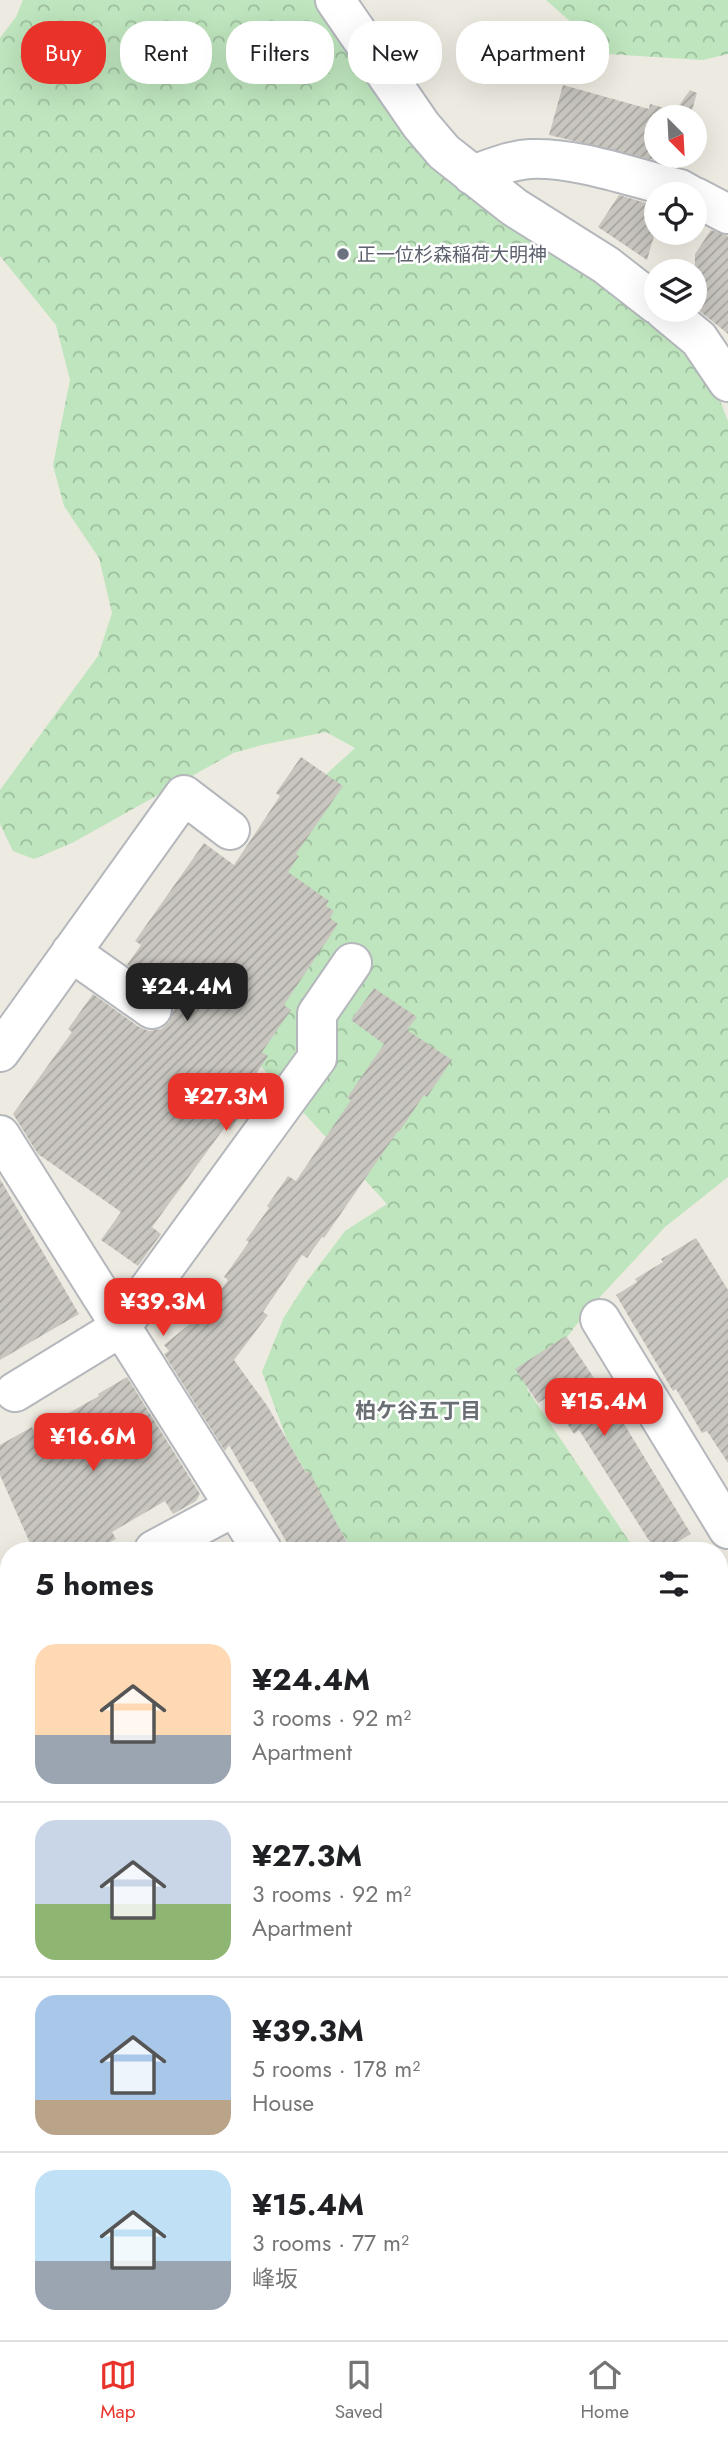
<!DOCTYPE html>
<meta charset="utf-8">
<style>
:root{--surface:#fff;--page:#f2f2f2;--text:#202124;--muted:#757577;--line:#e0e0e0;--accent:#e9332a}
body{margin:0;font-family:Jost,"Noto Sans JP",sans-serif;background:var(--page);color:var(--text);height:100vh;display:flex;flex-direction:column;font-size:26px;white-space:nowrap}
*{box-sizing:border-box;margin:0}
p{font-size:23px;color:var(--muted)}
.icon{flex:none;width:38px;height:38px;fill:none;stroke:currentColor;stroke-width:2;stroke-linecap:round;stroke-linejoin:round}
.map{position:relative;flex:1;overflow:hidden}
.side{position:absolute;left:0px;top:1542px;width:728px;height:800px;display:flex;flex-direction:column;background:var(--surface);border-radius:28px 28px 0 0;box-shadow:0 7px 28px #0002}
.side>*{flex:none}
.banner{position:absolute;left:21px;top:21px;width:686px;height:63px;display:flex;gap:14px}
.needle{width:46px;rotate:156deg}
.buttons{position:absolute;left:644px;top:105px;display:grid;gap:14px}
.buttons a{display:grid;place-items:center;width:63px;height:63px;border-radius:50%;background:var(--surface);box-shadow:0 7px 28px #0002;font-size:35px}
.price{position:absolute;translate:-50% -60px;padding:0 16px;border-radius:14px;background:var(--accent);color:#fff;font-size:23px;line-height:46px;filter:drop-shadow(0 2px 4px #0008)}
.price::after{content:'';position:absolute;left:50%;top:42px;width:21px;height:16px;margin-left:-10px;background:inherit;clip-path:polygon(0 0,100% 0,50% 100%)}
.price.selected{background:#222;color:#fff}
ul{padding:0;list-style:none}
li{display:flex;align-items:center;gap:21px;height:175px;padding:0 35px}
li+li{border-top:2px solid var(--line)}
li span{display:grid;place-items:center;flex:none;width:196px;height:140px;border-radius:21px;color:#555}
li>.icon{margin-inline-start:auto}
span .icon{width:84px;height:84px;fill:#fffc;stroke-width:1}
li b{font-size:30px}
h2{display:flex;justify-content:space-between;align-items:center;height:84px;padding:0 35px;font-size:30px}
.chip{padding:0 24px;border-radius:28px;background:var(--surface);box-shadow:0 7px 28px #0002;font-size:24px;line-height:63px}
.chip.selected{background:var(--accent);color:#fff}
.tab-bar{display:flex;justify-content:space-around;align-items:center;height:98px;border-top:2px solid var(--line);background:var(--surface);font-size:19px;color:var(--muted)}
.tab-bar a{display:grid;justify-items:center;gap:4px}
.tab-bar .selected{color:var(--accent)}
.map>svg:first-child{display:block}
.forest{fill:url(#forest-crowns)}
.park{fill:url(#park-tufts)}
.building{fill:url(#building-hatch)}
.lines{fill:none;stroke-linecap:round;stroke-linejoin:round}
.minor-casing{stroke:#b4b7bc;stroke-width:42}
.minor{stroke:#fff;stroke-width:38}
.worship-dot{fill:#6b7280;stroke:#fff;stroke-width:2.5}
.labels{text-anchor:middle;stroke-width:5;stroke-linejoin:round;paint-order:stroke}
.worship-label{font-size:19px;fill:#5b616d;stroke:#fff;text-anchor:start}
.neighbourhood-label{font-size:21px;font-weight:bold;fill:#6a6f74;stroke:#fff}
</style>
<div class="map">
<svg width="728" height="2340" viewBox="0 0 728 2340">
<defs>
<pattern id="forest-crowns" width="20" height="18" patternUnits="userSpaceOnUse" patternTransform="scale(1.75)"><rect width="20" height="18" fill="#bee5bd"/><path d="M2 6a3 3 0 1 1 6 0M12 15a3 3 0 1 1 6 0" fill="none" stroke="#9dbd9d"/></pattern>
<pattern id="park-tufts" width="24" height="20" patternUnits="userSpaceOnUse" patternTransform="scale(1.75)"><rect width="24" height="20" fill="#bee5bd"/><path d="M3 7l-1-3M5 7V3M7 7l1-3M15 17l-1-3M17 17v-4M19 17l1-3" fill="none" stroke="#9dbd9d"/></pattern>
<pattern id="building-hatch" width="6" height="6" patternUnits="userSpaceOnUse" patternTransform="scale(1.75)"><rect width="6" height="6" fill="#c9c6c0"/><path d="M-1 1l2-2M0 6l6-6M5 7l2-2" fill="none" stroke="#a6a49f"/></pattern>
</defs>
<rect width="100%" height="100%" fill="#edeae1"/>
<path class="forest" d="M23,0H351L419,130L670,330L710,375L728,421V1177L665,1227L587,1311L527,1389L635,1550H352L287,1440L262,1372L284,1317L308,1280L345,1231L387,1204L227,1029L261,892L308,791L355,748L326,732L262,745L233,753L72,843L34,859L13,851L0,824V790L98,656L112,613L99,558L64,506L53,465L70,380L56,325L0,256V38L16,17Z
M546,0H728V54L703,60L607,54Z"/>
<path class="park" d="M728,2055V2105L719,2107V2057Z"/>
<path class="building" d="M563,85L649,109L650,104L675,111L690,90L697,93L690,117H656V156H678L675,165L549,135Z
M619,195L656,206V229L647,260L598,227Z
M711,230L728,236V334L695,307V254Z
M301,757L343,786L296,854L299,856L288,872L329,901L326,906L334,911L330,918L338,924L284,1005L291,1010L262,1052L268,1056L242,1095L250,1101L230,1130L225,1127L152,1227L161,1234L138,1266L101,1240L121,1212L38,1154L13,1114L72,1032L68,1029L93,994L139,1027L149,1031L161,1029L169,1022L174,1010L171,999L165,991L127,965L141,945L135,941L204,843L234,865L280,796L276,793Z
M374,988L417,1017L407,1030L452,1060L427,1097L424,1095L399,1132L398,1131L324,1238L322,1237L307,1258L302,1255L263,1312L268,1315L234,1360L268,1407L306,1473L309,1471L351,1550H291L252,1481L250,1482L229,1445L225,1451L164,1354L169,1351L164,1345L207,1310L228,1280L224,1277L249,1242L246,1240L269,1208L267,1206L288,1176L296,1181L351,1100L347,1098L384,1044L351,1020Z
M0,1179L79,1314L0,1360Z
M696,1238L728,1290V1463L707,1431L702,1433L676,1389L673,1391L616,1295L637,1282L635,1279L663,1262L661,1259Z
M566,1336L618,1414L691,1534L664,1550H655L579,1430L574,1434L549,1396L538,1403L515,1369Z
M127,1377L200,1494L196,1501L173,1514L165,1501L112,1532L116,1539L94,1550H33L0,1475V1445L32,1427L35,1432L99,1396L98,1394Z"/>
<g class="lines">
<defs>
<path id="minor" d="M335,0L421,125L444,152L514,207L606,265L656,304
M472,175C490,169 510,160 530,159C578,157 633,178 680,189L689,194
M695,197L728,214
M664,310L699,339L728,382
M71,952L152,1009
M0,1052L184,795L230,830
M0,1135L262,1550
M600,1319L728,1529
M15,1392L121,1327L317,1058V1014L352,963
M154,1550L234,1507
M0,1620L9,1619
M719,1648L728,1677
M719,1934L728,1932
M0,2184L9,2171
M719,2226L728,2221
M515,2340L519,2333"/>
</defs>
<use href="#minor" class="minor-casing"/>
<use href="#minor" class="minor"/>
</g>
<circle class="worship-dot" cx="343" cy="254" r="7"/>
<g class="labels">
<g class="worship-label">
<text x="357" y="261">正一位杉森稲荷大明神</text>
</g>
<g class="neighbourhood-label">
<text x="418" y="1418">柏ケ谷五丁目</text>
</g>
</g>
</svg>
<div class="buttons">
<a><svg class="needle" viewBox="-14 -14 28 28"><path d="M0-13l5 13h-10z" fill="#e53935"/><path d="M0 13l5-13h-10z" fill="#757577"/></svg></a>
<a><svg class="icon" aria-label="locate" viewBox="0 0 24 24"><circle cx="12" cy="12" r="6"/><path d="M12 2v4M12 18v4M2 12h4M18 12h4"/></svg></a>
<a><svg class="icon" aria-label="layers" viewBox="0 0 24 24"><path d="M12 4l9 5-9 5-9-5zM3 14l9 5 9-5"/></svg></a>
</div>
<b class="price selected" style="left:187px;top:1023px">¥24.4M</b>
<b class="price" style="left:226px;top:1133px">¥27.3M</b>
<b class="price" style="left:163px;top:1338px">¥39.3M</b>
<b class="price" style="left:604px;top:1438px">¥15.4M</b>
<b class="price" style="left:93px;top:1473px">¥16.6M</b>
<div class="banner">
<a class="chip selected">Buy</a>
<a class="chip">Rent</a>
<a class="chip">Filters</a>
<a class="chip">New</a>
<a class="chip">Apartment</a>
</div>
<section class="side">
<h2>5 homes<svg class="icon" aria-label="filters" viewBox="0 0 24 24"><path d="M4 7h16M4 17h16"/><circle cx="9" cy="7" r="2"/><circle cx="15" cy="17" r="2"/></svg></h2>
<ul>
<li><span style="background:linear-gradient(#ffd9b3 65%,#9aa5b1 0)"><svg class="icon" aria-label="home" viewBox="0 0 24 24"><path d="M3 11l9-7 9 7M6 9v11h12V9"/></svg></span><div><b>¥24.4M</b><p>3 rooms · 92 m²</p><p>Apartment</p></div></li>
<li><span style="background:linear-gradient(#c9d6e8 60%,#8fb573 0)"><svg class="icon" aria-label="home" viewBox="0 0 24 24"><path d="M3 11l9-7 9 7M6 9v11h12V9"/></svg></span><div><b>¥27.3M</b><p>3 rooms · 92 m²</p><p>Apartment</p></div></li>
<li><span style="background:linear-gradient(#a9c7e8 75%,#b9a48a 0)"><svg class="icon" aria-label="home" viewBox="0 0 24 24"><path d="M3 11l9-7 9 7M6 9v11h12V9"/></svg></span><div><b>¥39.3M</b><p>5 rooms · 178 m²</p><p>House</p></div></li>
<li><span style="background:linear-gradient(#bfe0f5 65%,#9aa5b1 0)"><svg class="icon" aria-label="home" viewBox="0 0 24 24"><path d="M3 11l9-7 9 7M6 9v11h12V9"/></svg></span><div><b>¥15.4M</b><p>3 rooms · 77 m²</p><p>峰坂</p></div></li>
</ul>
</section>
</div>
<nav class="tab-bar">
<a class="selected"><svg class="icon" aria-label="map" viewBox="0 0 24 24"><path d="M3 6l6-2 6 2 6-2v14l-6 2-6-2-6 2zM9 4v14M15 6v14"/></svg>Map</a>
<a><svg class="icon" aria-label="saved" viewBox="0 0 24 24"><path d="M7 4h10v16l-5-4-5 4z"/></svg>Saved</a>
<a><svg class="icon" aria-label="home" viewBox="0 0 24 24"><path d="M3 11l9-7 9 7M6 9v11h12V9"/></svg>Home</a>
</nav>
